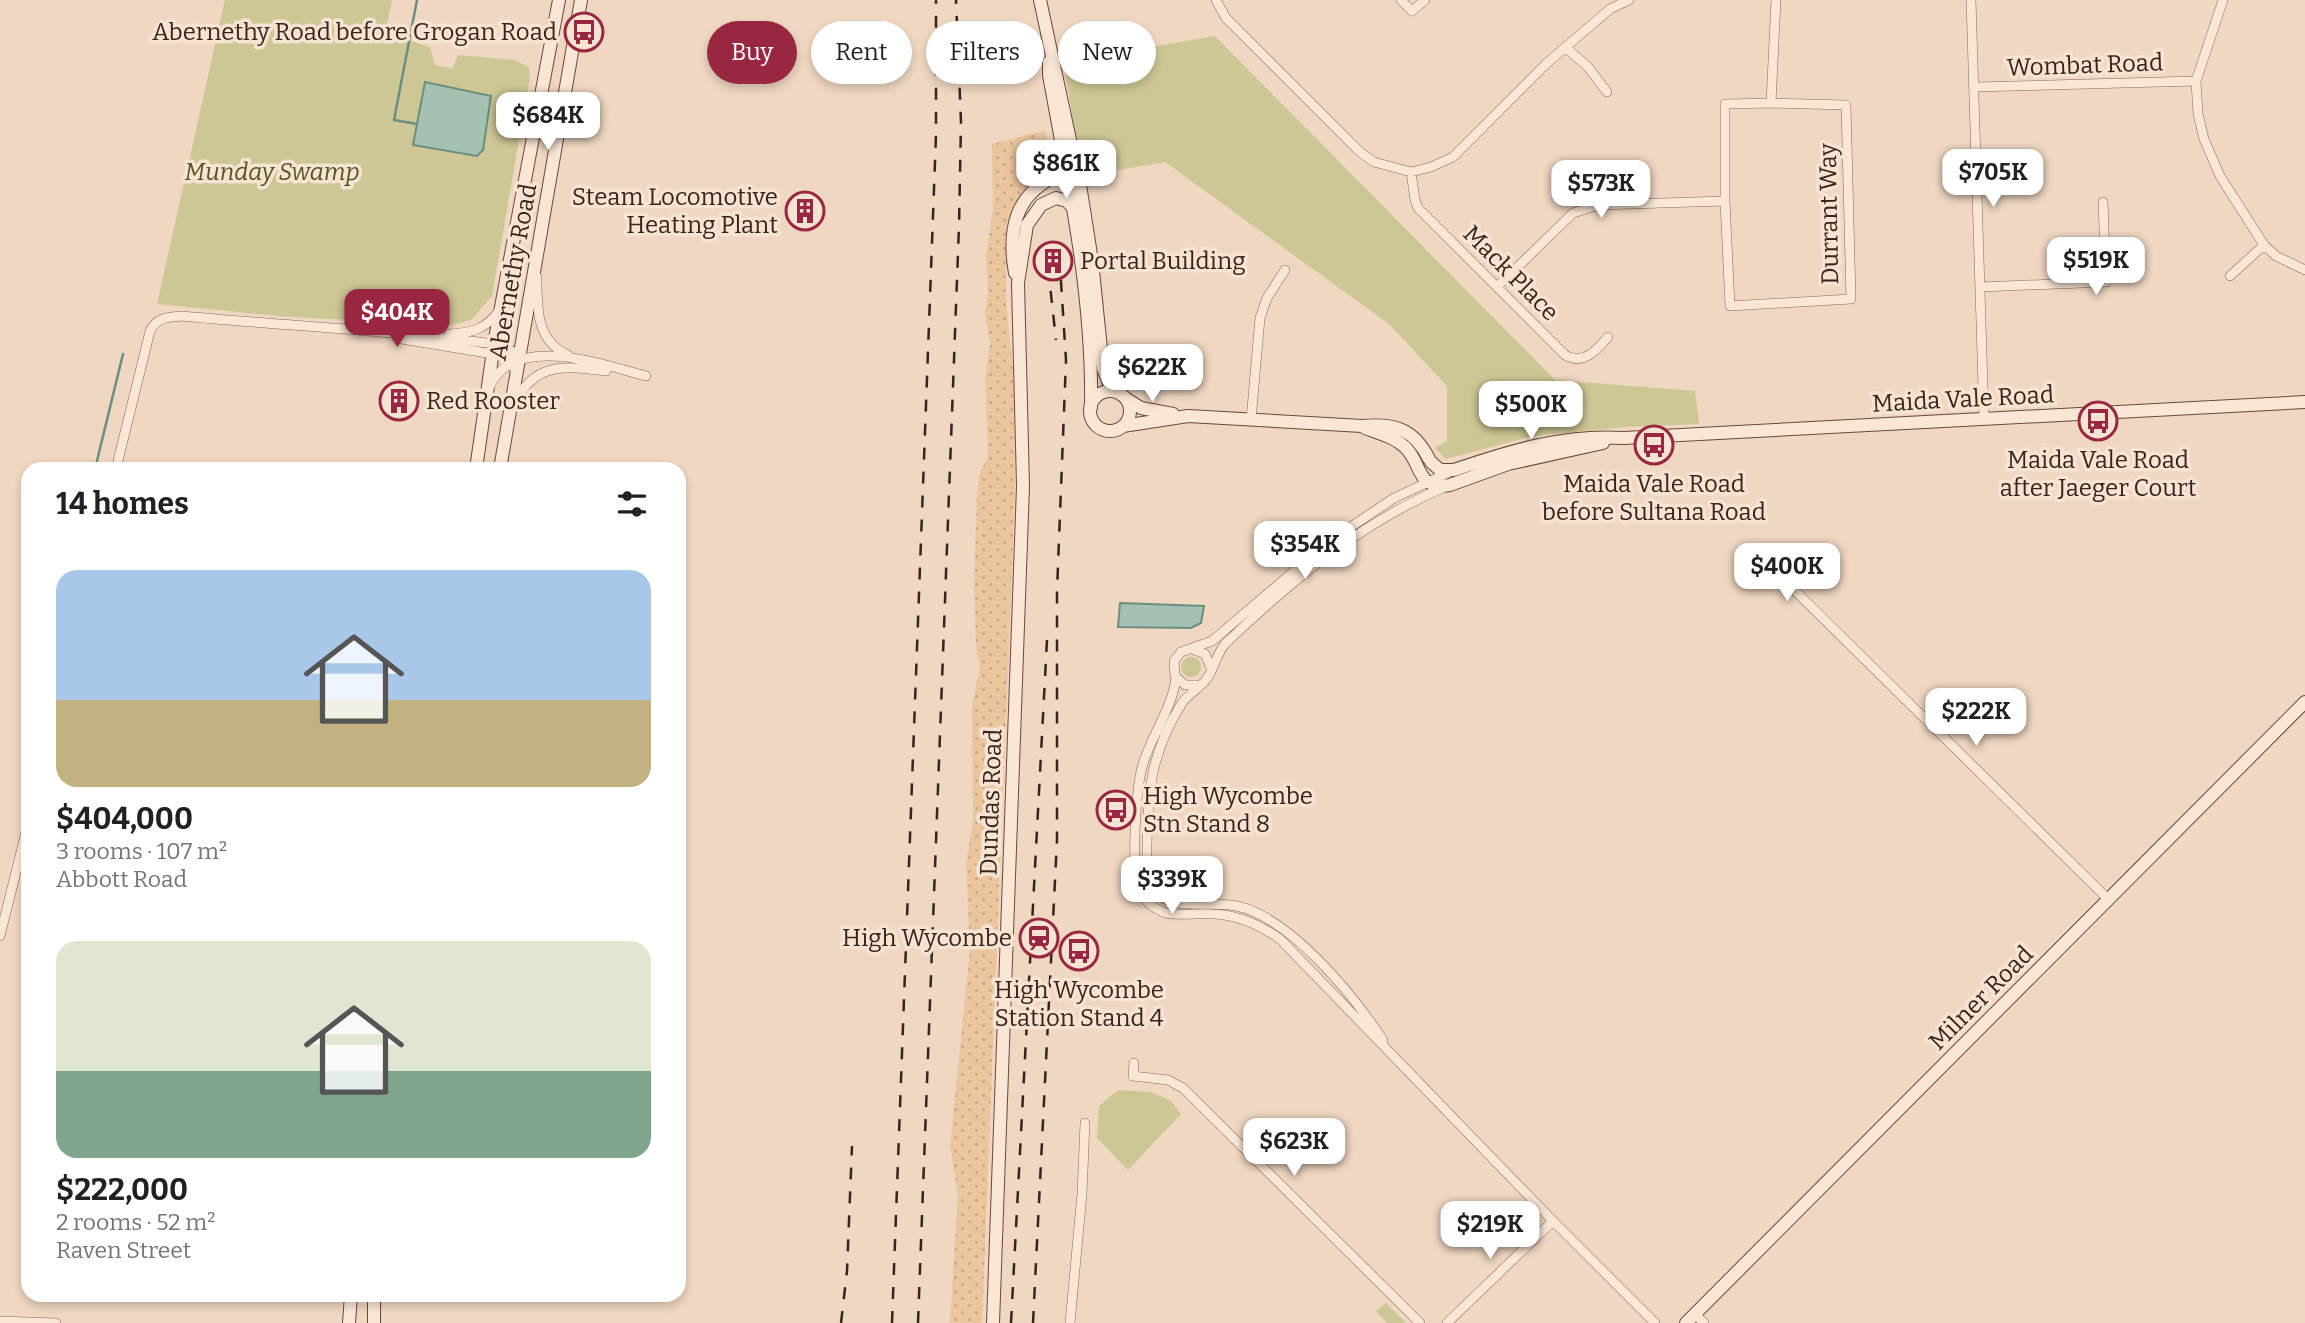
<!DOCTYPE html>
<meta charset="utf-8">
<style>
:root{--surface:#fff;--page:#f2f2f2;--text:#202124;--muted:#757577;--accent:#992742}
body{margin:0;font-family:Bitter,serif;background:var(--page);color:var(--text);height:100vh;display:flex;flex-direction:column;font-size:26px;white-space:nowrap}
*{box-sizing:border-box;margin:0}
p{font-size:23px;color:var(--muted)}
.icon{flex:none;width:38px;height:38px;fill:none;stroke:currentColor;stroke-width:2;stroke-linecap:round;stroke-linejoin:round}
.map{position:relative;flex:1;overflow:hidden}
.drawer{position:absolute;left:21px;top:462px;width:665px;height:840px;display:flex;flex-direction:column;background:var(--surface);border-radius:21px;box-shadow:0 4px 10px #0003}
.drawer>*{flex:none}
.hud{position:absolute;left:707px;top:21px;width:665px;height:63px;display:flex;gap:14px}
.price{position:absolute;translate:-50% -60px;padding:0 16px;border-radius:14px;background:#fff;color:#222;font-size:23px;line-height:46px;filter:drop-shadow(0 2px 4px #0008)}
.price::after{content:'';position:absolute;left:50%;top:42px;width:21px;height:16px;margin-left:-10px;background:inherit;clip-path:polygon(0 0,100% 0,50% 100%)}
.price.on{background:var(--accent);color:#fff}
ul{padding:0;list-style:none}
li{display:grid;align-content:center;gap:14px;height:371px;padding:0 35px}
li span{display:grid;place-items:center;height:217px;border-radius:21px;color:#555}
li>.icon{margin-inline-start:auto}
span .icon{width:126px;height:126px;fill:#fffc;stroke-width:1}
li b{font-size:30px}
h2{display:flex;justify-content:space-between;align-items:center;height:84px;padding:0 35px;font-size:30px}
.pill{padding:0 24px;border-radius:32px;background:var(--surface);box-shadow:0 4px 10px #0003;font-size:24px;line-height:63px}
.pill.on{background:var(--accent);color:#fff}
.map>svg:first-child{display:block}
.green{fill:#cdc795}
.sand{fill:url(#sand-dots)}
.water{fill:#a4c1b2;stroke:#6b8f7e;stroke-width:2}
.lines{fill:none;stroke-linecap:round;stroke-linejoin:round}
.stream{stroke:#6b8f7e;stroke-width:2.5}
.street-casing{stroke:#896758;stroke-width:10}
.secondary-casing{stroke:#6a483c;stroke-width:14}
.street{stroke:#f9e6d5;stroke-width:9}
.secondary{stroke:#f9e6d5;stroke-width:12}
.rail{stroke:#38241d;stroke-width:2.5;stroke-dasharray:12 12;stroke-linecap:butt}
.labels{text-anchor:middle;stroke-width:7;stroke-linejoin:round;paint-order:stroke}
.poi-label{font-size:24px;fill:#38241d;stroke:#f6e3d1;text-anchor:end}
.street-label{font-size:24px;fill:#38241d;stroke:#f6e3d1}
.park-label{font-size:24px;font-style:italic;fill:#545523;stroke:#f6e3d1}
</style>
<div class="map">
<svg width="2305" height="1323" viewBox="0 0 2305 1323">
<defs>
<pattern id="sand-dots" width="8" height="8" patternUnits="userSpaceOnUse" patternTransform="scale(1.75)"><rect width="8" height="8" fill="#ebc59e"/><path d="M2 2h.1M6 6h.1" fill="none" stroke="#caa988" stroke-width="1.8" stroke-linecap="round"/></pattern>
</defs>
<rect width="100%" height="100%" fill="#efd7c1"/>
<path class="green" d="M225,0H392L385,33L430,47L435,65L452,69L458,55L515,60L529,67L530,77L492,296L471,320L452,325L289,317L157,304Z
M1147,36L1151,47L1215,36L1555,380L1695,391L1699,424L1625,427L1533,436L1446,459L1435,448L1447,441V386L1389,324L1165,162L1082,176L1061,47Z
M1181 667a10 10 0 1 1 20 0a10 10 0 1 1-20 0Z
M1118,1090L1151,1092L1170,1100L1181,1114L1128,1170L1097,1138L1099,1106Z
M1386,1303L1406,1323H1407H1387L1376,1311Z"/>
<path class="sand" d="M1045,131L1054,183C986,231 1008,300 1013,371C1016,410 1014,450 1015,489L982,1323H950L958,1195L950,1146L970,950L966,863L973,822L972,706L980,669L976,645L974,582L977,497L980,472L988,457L985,381L990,344L985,314L988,293L986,256L993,209L992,144Z"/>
<path class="water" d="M425,82L491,96L483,150L477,156L413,145Z
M1120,603L1204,606L1201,623L1191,628L1118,627Z"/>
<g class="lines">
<path class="stream" d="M417,124L394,120L417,0
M95,469L123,354"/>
<defs>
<path id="street" d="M1216,0L1226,18L1360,152L1374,162L1411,172L1431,167L1453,157L1547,63L1610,9L1629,0
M1401,0L1412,11L1425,0
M1971,0L1984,419
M2223,0L2196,81L2198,114L2204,139L2220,176L2264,245L2276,256L2305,270
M1565,47L1588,67L1607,92
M1974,87L2196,81
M1771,103L1846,105L1851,299L1730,306L1725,201V104Z
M1771,103L1776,0
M1411,172L1415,200L1418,208L1565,355C1583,366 1597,350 1608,337
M2230,276L2264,245
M537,277C537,308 536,341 568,355
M1497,287L1573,213L1599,205L1725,201
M1980,287L2106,282L2103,202
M450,334C471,333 486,329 498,312
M402,339L493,354L501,355L512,351
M490,386C515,332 603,365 646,376
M514,404C535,361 565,366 606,371
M1251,420L1260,318L1267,298L1285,270
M116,469L150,331C157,317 168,317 182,316C286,326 391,330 494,344C507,347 513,358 515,371
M1772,568L2108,899
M1192,649L1205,654L1211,668
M1176,678C1172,709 1152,734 1143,764C1136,786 1130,874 1140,893C1146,903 1155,909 1165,913C1181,916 1198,913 1214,914C1239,915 1260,925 1280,939L1553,1221L1655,1323
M1199,685H1185L1175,676L1174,661L1181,652L1212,641L1327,543L1394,498L1450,472
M0,936L28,824
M1383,1040C1353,995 1291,918 1237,906C1215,901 1176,910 1159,895C1145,883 1147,863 1147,845C1148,790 1151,752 1182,703C1189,693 1202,687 1208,677C1215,666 1216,655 1225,644C1292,580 1360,523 1447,486
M1134,1063L1133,1076L1168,1080L1183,1088L1420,1323
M1695,1314L1704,1323
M0,1321L56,1323
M1070,1323L1082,1194L1085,1123
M1447,1323L1553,1221"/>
<path id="secondary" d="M1040,0L1081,191L1092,261L1103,368L1108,381L1120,394
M1049,62V75C1069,186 1093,295 1091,408
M1015,273C1009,239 1012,204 1042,184C1050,178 1057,174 1067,173L1074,176
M1090 411a20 20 0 1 1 40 0a20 20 0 1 1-40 0Z
M1125,398L1141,408L1173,414
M1123,426L1188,416L1362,426C1395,423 1414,429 1429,459
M1365,428C1379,433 1394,437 1405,447C1423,464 1415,490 1450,485L1508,464L1603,443
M1431,462L1440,470H1454C1510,451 1564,434 1624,438L2305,402
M476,469L494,344L559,0
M500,469L581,0
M349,1323L351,1295
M374,1323V1295
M993,1323L1023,486L1018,283L1027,225L1041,205L1056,198L1067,201L1074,209
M1686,1323L2305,702"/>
</defs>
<use href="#street" class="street-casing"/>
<use href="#secondary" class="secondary-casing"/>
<use href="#street" class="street"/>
<use href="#secondary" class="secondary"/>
<path class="rail" d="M1048,267L1056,340
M841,1323L847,1271L852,1146
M892,1323L936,135V0
M918,1323L959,226L961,122L956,0
M1011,1323L1047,640
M1033,1323L1057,840V591L1066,360L1060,266"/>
</g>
<defs>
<symbol id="bus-ring" viewBox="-11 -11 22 22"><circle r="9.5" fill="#f6e3d1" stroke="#992742" stroke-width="1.5"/><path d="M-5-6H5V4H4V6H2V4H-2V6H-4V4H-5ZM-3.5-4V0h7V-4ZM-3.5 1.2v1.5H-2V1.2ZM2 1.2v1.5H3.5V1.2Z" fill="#992742"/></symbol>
<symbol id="building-ring" viewBox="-11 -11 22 22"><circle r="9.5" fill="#f6e3d1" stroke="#992742" stroke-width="1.5"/><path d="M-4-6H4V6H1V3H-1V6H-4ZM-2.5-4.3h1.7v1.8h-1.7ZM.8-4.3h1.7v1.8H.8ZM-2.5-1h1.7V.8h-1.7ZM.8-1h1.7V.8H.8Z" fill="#992742"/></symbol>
<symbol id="station-ring" viewBox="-11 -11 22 22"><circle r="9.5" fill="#f6e3d1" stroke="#992742" stroke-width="1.5"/><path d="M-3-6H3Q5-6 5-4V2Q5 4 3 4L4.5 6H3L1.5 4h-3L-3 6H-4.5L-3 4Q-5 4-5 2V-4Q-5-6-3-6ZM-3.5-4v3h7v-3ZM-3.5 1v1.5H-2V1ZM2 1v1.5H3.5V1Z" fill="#992742"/></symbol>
</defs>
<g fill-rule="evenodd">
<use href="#bus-ring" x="562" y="10" width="44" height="44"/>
<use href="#building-ring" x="783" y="189" width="44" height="44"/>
<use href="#building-ring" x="1031" y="239" width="44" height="44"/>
<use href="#building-ring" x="377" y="379" width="44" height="44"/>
<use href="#bus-ring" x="2076" y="399" width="44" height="44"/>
<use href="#bus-ring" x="1632" y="423" width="44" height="44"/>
<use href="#bus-ring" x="1094" y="788" width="44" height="44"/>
<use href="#station-ring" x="1017" y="916" width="44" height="44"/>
<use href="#bus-ring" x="1057" y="929" width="44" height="44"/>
</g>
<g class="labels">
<g class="poi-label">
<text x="557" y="40">Abernethy Road before Grogan Road</text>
<text x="778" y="205">Steam Locomotive<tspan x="778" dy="28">Heating Plant</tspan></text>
<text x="1080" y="269" text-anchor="start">Portal Building</text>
<text x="426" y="409" text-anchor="start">Red Rooster</text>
<text x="2098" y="468" text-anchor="middle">Maida Vale Road<tspan x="2098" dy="28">after Jaeger Court</tspan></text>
<text x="1654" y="492" text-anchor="middle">Maida Vale Road<tspan x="1654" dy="28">before Sultana Road</tspan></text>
<text x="1143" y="804" text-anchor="start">High Wycombe<tspan x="1143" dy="28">Stn Stand 8</tspan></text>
<text x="1012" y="946">High Wycombe</text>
<text x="1079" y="998" text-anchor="middle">High Wycombe<tspan x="1079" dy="28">Station Stand 4</tspan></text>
</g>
<g class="street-label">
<text transform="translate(2085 65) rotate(-2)" y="8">Wombat Road</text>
<text transform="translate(1829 214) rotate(-91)" y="8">Durrant Way</text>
<text transform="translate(513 272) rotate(-80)" y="8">Abernethy Road</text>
<text transform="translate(1511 273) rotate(45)" y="8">Mack Place</text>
<text transform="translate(1963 399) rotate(-3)" y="8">Maida Vale Road</text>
<text transform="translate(991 802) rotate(-88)" y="8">Dundas Road</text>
<text transform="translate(1981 998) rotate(-45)" y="8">Milner Road</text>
</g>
<g class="park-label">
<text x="272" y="180">Munday Swamp</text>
</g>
</g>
</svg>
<b class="price" style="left:548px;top:152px">$684K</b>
<b class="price" style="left:1066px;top:200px">$861K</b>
<b class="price" style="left:1993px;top:209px">$705K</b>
<b class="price" style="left:1601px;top:220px">$573K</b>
<b class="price" style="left:2096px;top:297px">$519K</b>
<b class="price on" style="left:397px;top:349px">$404K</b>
<b class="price" style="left:1152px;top:404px">$622K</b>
<b class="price" style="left:1531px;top:441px">$500K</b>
<b class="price" style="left:1305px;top:581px">$354K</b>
<b class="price" style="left:1787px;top:603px">$400K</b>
<b class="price" style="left:1976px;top:748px">$222K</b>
<b class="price" style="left:1172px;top:916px">$339K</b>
<b class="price" style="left:1294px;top:1178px">$623K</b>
<b class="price" style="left:1490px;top:1261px">$219K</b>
<div class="hud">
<a class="pill on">Buy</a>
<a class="pill">Rent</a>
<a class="pill">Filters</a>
<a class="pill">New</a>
</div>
<section class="drawer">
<h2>14 homes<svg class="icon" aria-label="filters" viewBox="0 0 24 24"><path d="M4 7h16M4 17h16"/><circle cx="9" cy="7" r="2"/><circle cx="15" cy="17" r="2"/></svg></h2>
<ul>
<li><span style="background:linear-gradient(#a9c7e8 60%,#c2b280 0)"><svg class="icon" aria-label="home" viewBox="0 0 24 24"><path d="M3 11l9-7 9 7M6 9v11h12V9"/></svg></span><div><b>$404,000</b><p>3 rooms · 107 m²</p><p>Abbott Road</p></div></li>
<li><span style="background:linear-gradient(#dfe7d0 60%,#7fa58c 0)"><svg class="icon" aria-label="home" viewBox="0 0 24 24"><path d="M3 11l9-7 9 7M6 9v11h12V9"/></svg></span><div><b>$222,000</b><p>2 rooms · 52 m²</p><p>Raven Street</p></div></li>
</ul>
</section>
</div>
